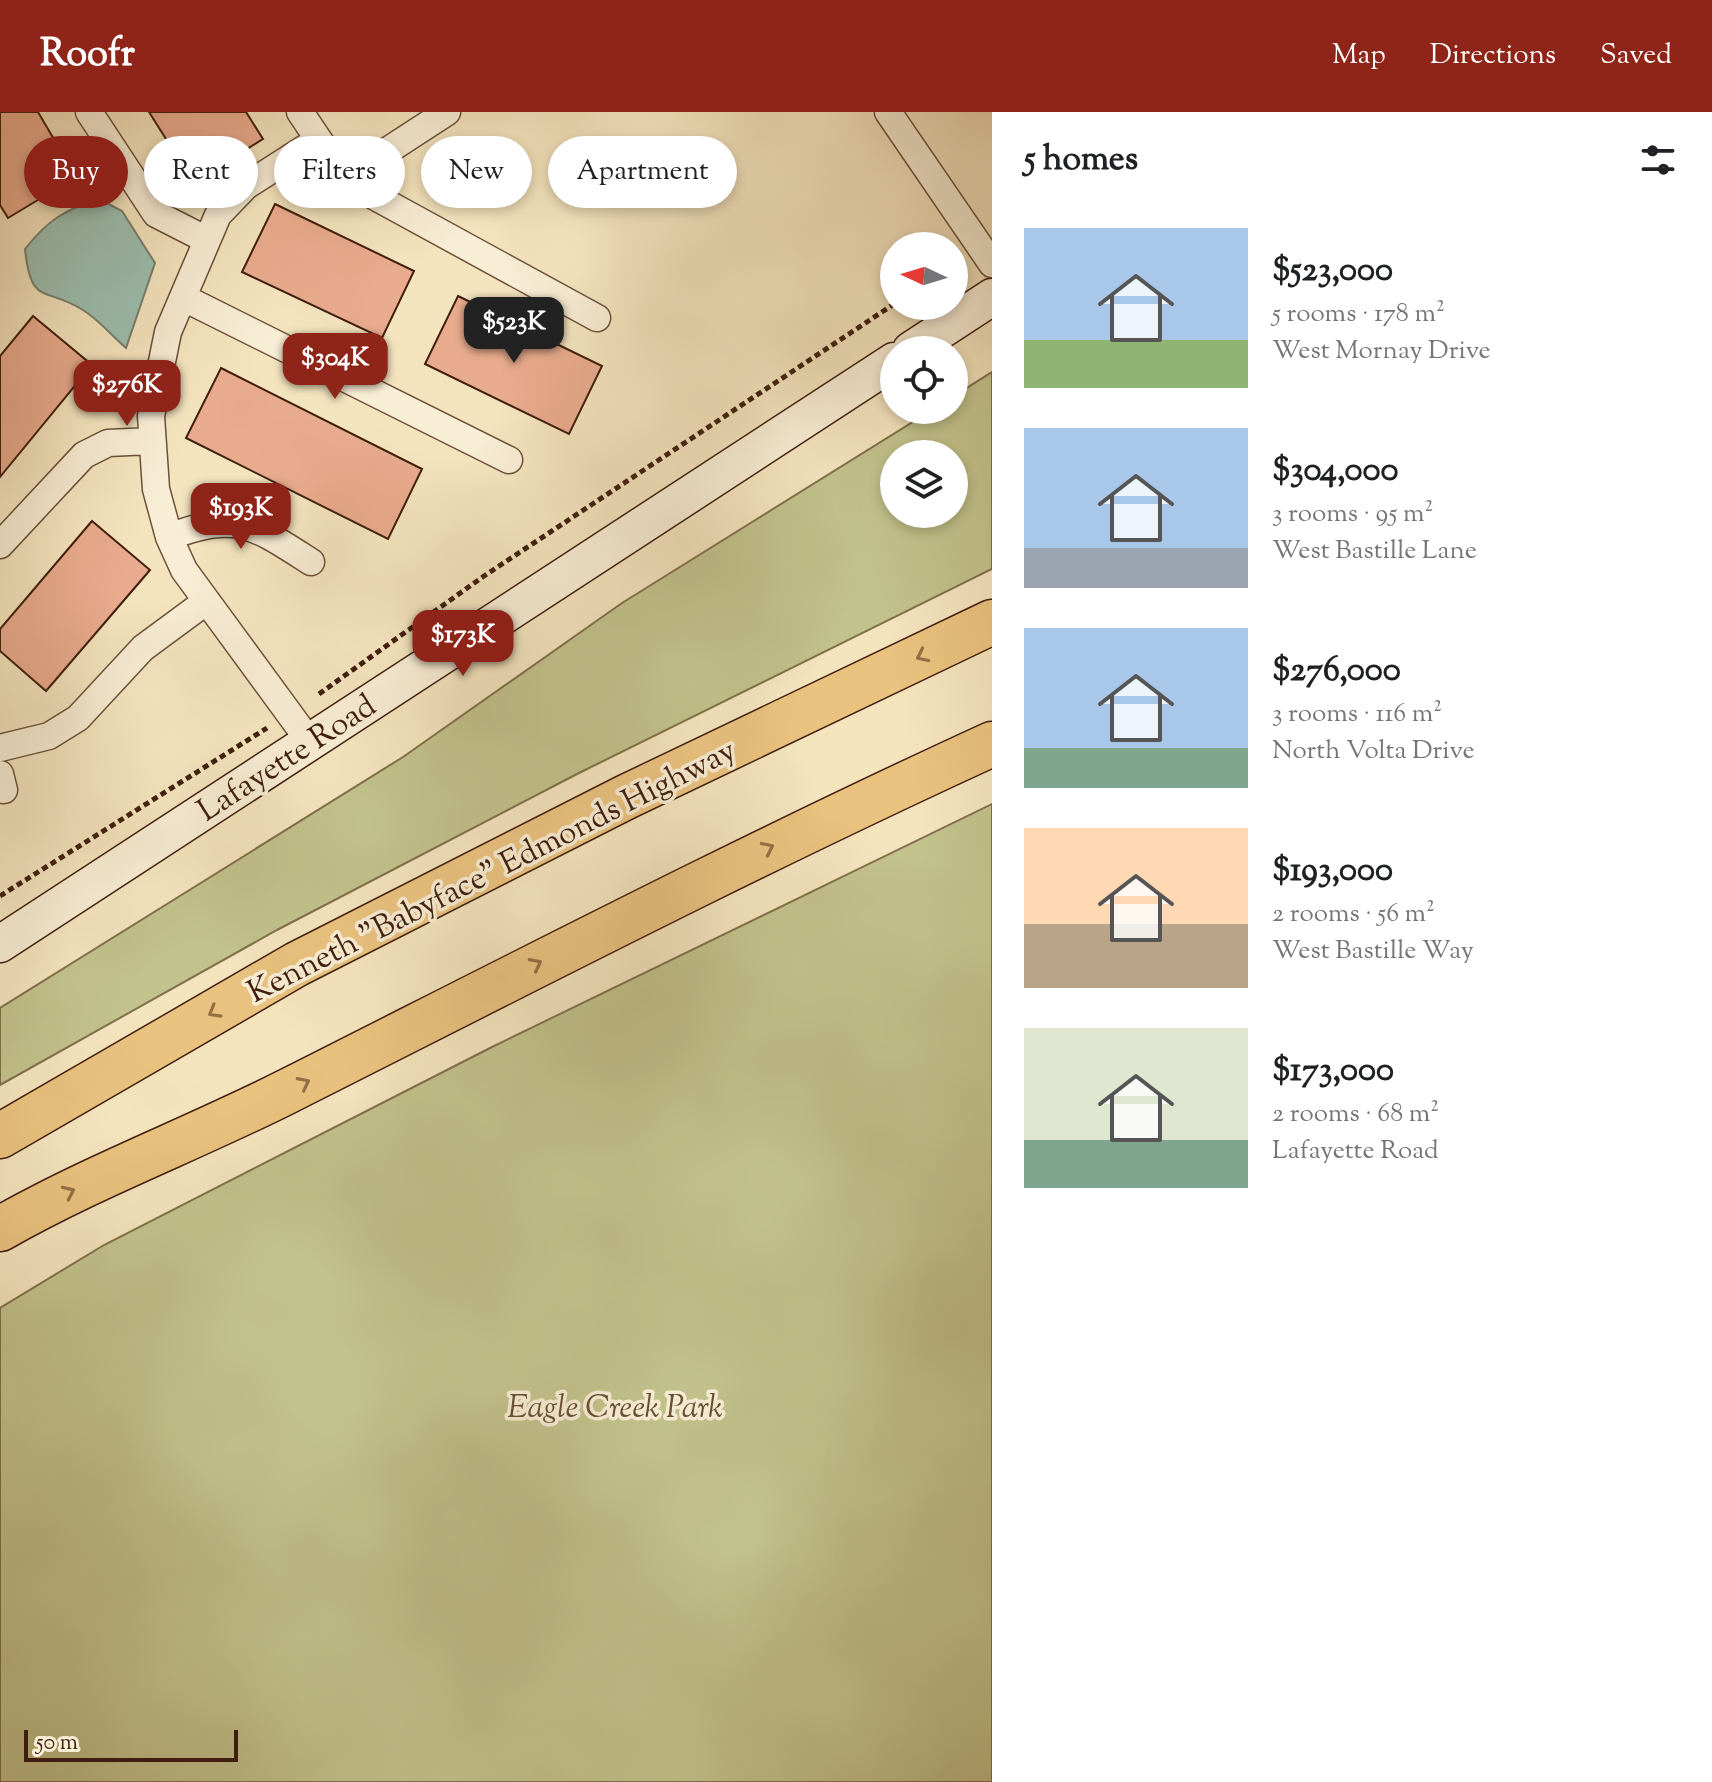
<!DOCTYPE html>
<meta charset="utf-8">
<style>
:root{--surface:#fff;--page:#f6f6f6;--text:#202124;--muted:#757577;--accent:#8f2418}
body{margin:0;font-family:"Sorts Mill Goudy",serif;background:var(--page);color:var(--text);height:100vh;display:flex;flex-direction:column;font-size:30px;white-space:nowrap}
*{box-sizing:border-box;margin:0}
p{font-size:26px;color:var(--muted)}
.icon{flex:none;width:44px;height:44px;fill:none;stroke:currentColor;stroke-width:2;stroke-linecap:round;stroke-linejoin:round}
.map{position:relative;flex:1;overflow:hidden}
.drawer{display:flex;flex-direction:column;background:var(--surface);width:720px}
.drawer>*{flex:none}
.hud{position:absolute;left:24px;top:24px;width:760px;height:72px;display:flex;gap:16px}
.needle{width:52px;rotate:274deg}
.buttons{position:absolute;left:880px;top:120px;display:grid;gap:16px}
.buttons a{display:grid;place-items:center;width:88px;height:88px;border-radius:50%;background:var(--surface);box-shadow:0 4px 12px #0003;font-size:40px}
.scale{position:absolute;left:24px;bottom:20px;width:214px;box-sizing:border-box;padding-left:8px;border:4px solid #3f1e0d;border-top:0;font-size:22px;line-height:28px;white-space:nowrap;color:#3f1e0d;-webkit-text-stroke:6px #f8edd5;paint-order:stroke}
.price{position:absolute;translate:-50% -68px;padding:0 18px;border-radius:16px;background:var(--accent);color:#fff;font-size:26px;line-height:52px;filter:drop-shadow(0 2px 4px #0008)}
.price::after{content:'';position:absolute;left:50%;top:48px;width:24px;height:18px;margin-left:-12px;background:inherit;clip-path:polygon(0 0,100% 0,50% 100%)}
.price.on{background:#222;color:#fff}
ul{padding:0;list-style:none}
li{display:flex;align-items:center;gap:24px;height:200px;padding:0 32px}
li span{display:grid;place-items:center;flex:none;width:224px;height:160px;border-radius:0px;color:#555}
li>.icon{margin-inline-start:auto}
span .icon{width:96px;height:96px;fill:#fffc;stroke-width:1}
li b{font-size:34px}
h2{display:flex;justify-content:space-between;align-items:center;height:96px;padding:0 32px;font-size:34px}
.pill{padding:0 28px;border-radius:36px;background:var(--surface);box-shadow:0 4px 12px #0003;font-size:28px;line-height:72px}
.pill.on{background:var(--accent);color:#fff}
header{display:flex;align-items:center;gap:48px;box-sizing:border-box;height:112px;padding:0 40px;background:var(--accent);color:#fff}
header strong{font-size:38px}
nav{display:flex;gap:44px;margin-inline-start:auto;font-size:28px}
main{display:flex;flex:1;min-height:0}
.map>svg:first-child{display:block}
.green{fill:#c2c28c;stroke:#80704c;stroke-width:2;fill-rule:evenodd}
.water{fill:#9cbfb0;stroke:#777f6f;stroke-width:2}
.building{fill:#e9ab8d;stroke:#3f1e0d;stroke-width:2}
.lines{fill:none;stroke-linecap:round;stroke-linejoin:round}
.street-casing{stroke:#6c5039;stroke-width:29}
.secondary-casing{stroke:#3f1e0d;stroke-width:39}
.highway-casing{stroke:#3f1e0d;stroke-width:47}
.path{stroke:#3f1e0d;stroke-width:5;stroke-dasharray:6 4;stroke-linecap:butt}
.street{stroke:#f8edd5;stroke-width:26}
.secondary{stroke:#f8edd5;stroke-width:36}
.highway{stroke:#eac27f;stroke-width:44}
.oneway{stroke:#947046}
.labels{text-anchor:middle;stroke-width:7;stroke-linejoin:round;paint-order:stroke}
.street-label{font-size:32px;fill:#3f1e0d;stroke:#f8edd5}
.park-label{font-size:32px;font-style:italic;fill:#664f33;stroke:#f8edd5}
</style>
<header>
<strong>Roofr</strong>
<nav><a>Map</a><a>Directions</a><a>Saved</a></nav>
</header>
<main>
<div class="map">
<svg width="992" height="1670" viewBox="0 0 992 1670">
<rect width="100%" height="100%" fill="#f4e4be"/>
<filter id="stains"><feTurbulence type="fractalNoise" baseFrequency=".0025" numOctaves="4"/><feColorMatrix values="0 0 0 0 .2 0 0 0 0 .09 0 0 0 0 .02 0 0 0 .5 -.17"/></filter>
<radialGradient id="worn" r=".72"><stop offset=".6" stop-color="#630" stop-opacity="0"/><stop offset="1" stop-color="#630" stop-opacity=".3"/></radialGradient>
<path class="green" d="M992,260V457L579,661L277,818L0,973V896L403,645L622,491L932,298H954V284ZM894,342H954V402H894Z
M992,692V1670H0V1196L104,1133L492,935Z"/>
<path class="water" d="M99,87L122,99L155,151L126,236C112,224 99,208 83,198C45,174 31,195 25,137C48,108 64,98 99,87Z"/>
<path class="building" d="M0,0H38L76,65L8,106L0,93Z
M149,0H246L263,27L193,70Z
M275,92L414,159L382,226L242,160Z
M458,184L602,254L569,322L425,252Z
M33,204L92,253L0,365V244Z
M221,256L422,357L388,427L186,326Z
M92,409L150,458L46,579L0,539V517Z"/>
<g class="lines">
<defs>
<path id="street" d="M89,0L156,102L205,127
M300,0L337,55L372,83L597,206
M888,0L992,152
M347,65L447,0
M184,186L509,348
M169,425C237,399 253,413 311,450
M0,433L84,343L108,331L151,329
M310,630L184,458L169,425L156,377L151,304L168,220L218,103L246,74L318,28
M0,636L49,624L78,606L143,536L204,491
M0,662L4,678"/>
<path id="secondary" d="M911,238L992,185
M0,832L894,249"/>
<path id="highway" d="M0,1024L297,852L626,685L992,510
M0,1117C93,1064 193,1027 288,979C522,861 754,741 992,632"/>
</defs>
<use href="#street" class="street-casing"/>
<use href="#secondary" class="secondary-casing"/>
<use href="#highway" class="highway-casing"/>
<path class="path" d="M319,582L484,464L894,192
M0,784L267,616"/>
<use href="#street" class="street"/>
<use href="#secondary" class="secondary"/>
<use href="#highway" class="highway"/>
</g>
<defs><path id="oneway-chevron" d="M-2-3.5L2.5 0L-2 3.5" fill="none" stroke-width="1.6" stroke-linecap="round" stroke-linejoin="round" transform="scale(2)"/></defs>
<g class="oneway">
<use href="#oneway-chevron" transform="translate(922 544) rotate(154)"/>
<use href="#oneway-chevron" transform="translate(768 736) rotate(-26)"/>
<use href="#oneway-chevron" transform="translate(536 852) rotate(-27)"/>
<use href="#oneway-chevron" transform="translate(214 900) rotate(150)"/>
<use href="#oneway-chevron" transform="translate(304 971) rotate(-27)"/>
<use href="#oneway-chevron" transform="translate(69 1080) rotate(-25)"/>
</g>
<g class="labels">
<g class="street-label">
<text transform="translate(286 645) rotate(-33)" y="11">Lafayette Road</text>
<text transform="translate(491 758) rotate(-27)" y="11">Kenneth "Babyface" Edmonds Highway</text>
</g>
<g class="park-label">
<text x="615" y="1305">Eagle Creek Park</text>
</g>
</g>
<rect width="100%" height="100%" filter="url(#stains)"/>
<rect width="100%" height="100%" fill="url(#worn)"/>
</svg>
<div class="buttons">
<a><svg class="needle" viewBox="-14 -14 28 28"><path d="M0-13l5 13h-10z" fill="#e53935"/><path d="M0 13l5-13h-10z" fill="#757577"/></svg></a>
<a><svg class="icon" aria-label="locate" viewBox="0 0 24 24"><circle cx="12" cy="12" r="6"/><path d="M12 2v4M12 18v4M2 12h4M18 12h4"/></svg></a>
<a><svg class="icon" aria-label="layers" viewBox="0 0 24 24"><path d="M12 4l9 5-9 5-9-5zM3 14l9 5 9-5"/></svg></a>
</div>
<div class="scale">50 m</div>
<b class="price on" style="left:514px;top:253px">$523K</b>
<b class="price" style="left:335px;top:289px">$304K</b>
<b class="price" style="left:127px;top:316px">$276K</b>
<b class="price" style="left:241px;top:439px">$193K</b>
<b class="price" style="left:463px;top:566px">$173K</b>
<div class="hud">
<a class="pill on">Buy</a>
<a class="pill">Rent</a>
<a class="pill">Filters</a>
<a class="pill">New</a>
<a class="pill">Apartment</a>
</div>
</div>
<section class="drawer">
<h2>5 homes<svg class="icon" aria-label="filters" viewBox="0 0 24 24"><path d="M4 7h16M4 17h16"/><circle cx="9" cy="7" r="2"/><circle cx="15" cy="17" r="2"/></svg></h2>
<ul>
<li><span style="background:linear-gradient(#a9c7e8 70%,#8fb573 0)"><svg class="icon" aria-label="home" viewBox="0 0 24 24"><path d="M3 11l9-7 9 7M6 9v11h12V9"/></svg></span><div><b>$523,000</b><p>5 rooms · 178 m²</p><p>West Mornay Drive</p></div></li>
<li><span style="background:linear-gradient(#a9c7e8 75%,#9aa5b1 0)"><svg class="icon" aria-label="home" viewBox="0 0 24 24"><path d="M3 11l9-7 9 7M6 9v11h12V9"/></svg></span><div><b>$304,000</b><p>3 rooms · 95 m²</p><p>West Bastille Lane</p></div></li>
<li><span style="background:linear-gradient(#a9c7e8 75%,#7fa58c 0)"><svg class="icon" aria-label="home" viewBox="0 0 24 24"><path d="M3 11l9-7 9 7M6 9v11h12V9"/></svg></span><div><b>$276,000</b><p>3 rooms · 116 m²</p><p>North Volta Drive</p></div></li>
<li><span style="background:linear-gradient(#ffd9b3 60%,#b9a48a 0)"><svg class="icon" aria-label="home" viewBox="0 0 24 24"><path d="M3 11l9-7 9 7M6 9v11h12V9"/></svg></span><div><b>$193,000</b><p>2 rooms · 56 m²</p><p>West Bastille Way</p></div></li>
<li><span style="background:linear-gradient(#dfe7d0 70%,#7fa58c 0)"><svg class="icon" aria-label="home" viewBox="0 0 24 24"><path d="M3 11l9-7 9 7M6 9v11h12V9"/></svg></span><div><b>$173,000</b><p>2 rooms · 68 m²</p><p>Lafayette Road</p></div></li>
</ul>
</section>
</main>
